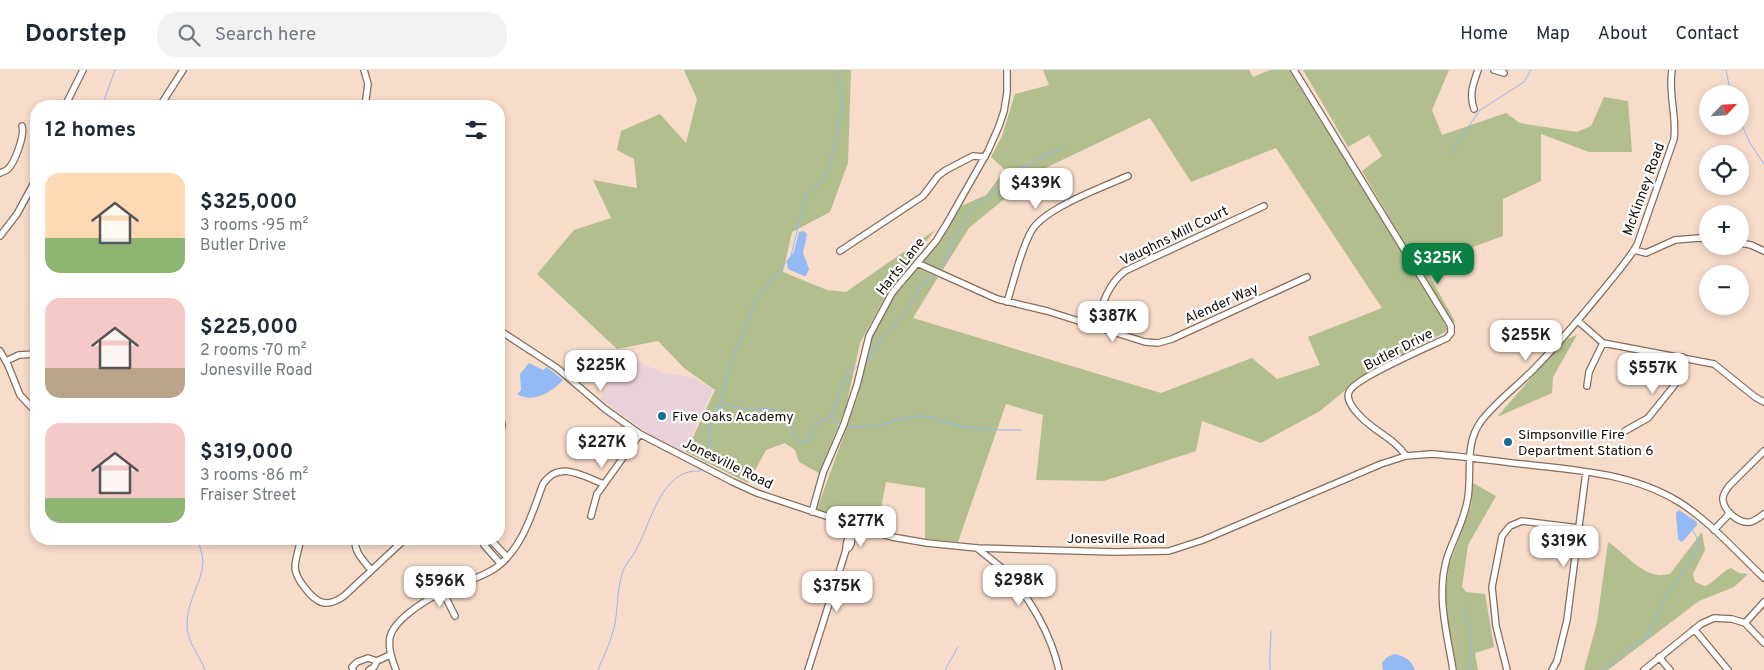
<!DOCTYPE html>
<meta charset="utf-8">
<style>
:root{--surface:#fff;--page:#f2f2f3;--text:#1f2937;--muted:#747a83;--line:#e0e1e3;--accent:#0b8043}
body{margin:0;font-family:Overpass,sans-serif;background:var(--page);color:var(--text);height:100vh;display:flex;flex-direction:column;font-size:19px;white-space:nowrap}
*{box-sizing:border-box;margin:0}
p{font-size:16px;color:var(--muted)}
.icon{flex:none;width:28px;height:28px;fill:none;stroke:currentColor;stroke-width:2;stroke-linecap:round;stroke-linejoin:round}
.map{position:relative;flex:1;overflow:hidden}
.side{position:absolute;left:30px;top:30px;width:475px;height:445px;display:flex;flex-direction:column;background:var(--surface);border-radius:20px;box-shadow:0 2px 8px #0003}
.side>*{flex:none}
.needle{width:32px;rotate:65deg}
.fabs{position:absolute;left:1699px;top:15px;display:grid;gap:10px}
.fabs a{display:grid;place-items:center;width:50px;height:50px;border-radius:50%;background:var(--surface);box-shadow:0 2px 8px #0003;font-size:25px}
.price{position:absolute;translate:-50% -42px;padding:0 11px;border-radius:10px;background:#fff;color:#222;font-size:16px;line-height:32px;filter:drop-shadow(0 1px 2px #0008)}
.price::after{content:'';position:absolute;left:50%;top:30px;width:15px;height:11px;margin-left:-8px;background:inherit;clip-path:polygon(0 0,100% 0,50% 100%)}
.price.selected{background:var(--accent);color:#fff}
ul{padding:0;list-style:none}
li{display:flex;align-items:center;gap:15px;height:125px;padding:0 15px}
li span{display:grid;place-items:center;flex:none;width:140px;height:100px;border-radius:15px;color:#555}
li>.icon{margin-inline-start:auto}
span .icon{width:60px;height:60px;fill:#fffc;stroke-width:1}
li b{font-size:21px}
h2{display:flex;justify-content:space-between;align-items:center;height:60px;padding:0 15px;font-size:21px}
header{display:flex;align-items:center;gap:30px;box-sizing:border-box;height:70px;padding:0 25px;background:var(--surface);border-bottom:1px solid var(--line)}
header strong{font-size:24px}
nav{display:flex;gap:28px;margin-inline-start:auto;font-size:18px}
.search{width:350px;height:45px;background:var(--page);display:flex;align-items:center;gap:12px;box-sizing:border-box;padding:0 18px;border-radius:20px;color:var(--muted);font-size:19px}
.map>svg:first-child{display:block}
.education{fill:#e9d1db}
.green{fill:#b2be8e}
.water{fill:#93baf5}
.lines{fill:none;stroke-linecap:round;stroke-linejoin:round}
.stream{stroke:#93baf5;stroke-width:1}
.minor-casing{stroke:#846d5c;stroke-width:8}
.minor{stroke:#fff;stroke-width:5.5}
.poi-dot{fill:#176c9d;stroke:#fff;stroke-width:2}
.labels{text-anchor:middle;stroke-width:4.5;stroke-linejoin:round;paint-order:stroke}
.street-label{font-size:14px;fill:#160d07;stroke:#fff}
.poi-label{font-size:14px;fill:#160d07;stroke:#fff;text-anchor:start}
</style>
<header>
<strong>Doorstep</strong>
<div class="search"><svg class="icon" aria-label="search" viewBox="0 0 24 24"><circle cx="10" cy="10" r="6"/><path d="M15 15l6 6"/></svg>Search here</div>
<nav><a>Home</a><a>Map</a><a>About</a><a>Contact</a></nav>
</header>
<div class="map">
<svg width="1764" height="600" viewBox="0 0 1764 600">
<rect width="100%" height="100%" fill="#f7dcca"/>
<path class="education" d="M631,289L664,303L694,308L713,320L684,382L648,364L600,328Z"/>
<path class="green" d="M684,0H851L848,93L830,142L792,162L783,202L827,220L846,222L935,160L889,219L860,273L846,337L819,403L799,392L795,380L785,373L766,380L748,413L686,382L715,320L684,298L658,271L617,279L537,204L574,160L611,148L593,110L637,118L634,89L617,80L621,61L660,44L686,73L697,29Z
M1043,0H1249L1253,7L1270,0H1291L1449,260L1359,309L1320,341L1261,373L1202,351L1196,381L1104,411L1036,410L1043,345L1006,334L958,472L925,469V418L886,412L877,459L817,439L857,329L873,262L902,214L917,198L938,207L913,248L1161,323L1252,288L1277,309L1320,295L1308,267L1382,238L1276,78L1191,112L1150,48L1037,102L969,158L942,201L921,193L939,171L961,136L986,125L1005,100L991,87L1002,66L1015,24L1049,15Z
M1303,0H1449L1432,40L1442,65L1506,43L1520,53L1577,62L1591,56L1604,27L1628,31L1632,82H1589L1541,64V111L1503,129V166L1423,195L1455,251L1452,254L1362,101L1382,86L1369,65L1348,77Z
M1577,265L1553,307L1552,323L1497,347L1564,270Z
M1473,413L1496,426L1468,475L1462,517L1466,522L1485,524L1494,577L1475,583L1478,600H1457L1445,540V524L1449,496L1471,436Z
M1702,462L1705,480L1693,504L1695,512L1705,516C1716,512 1720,502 1731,498L1739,503L1748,504L1734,517L1699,531L1608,600H1584L1597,552L1608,472C1624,482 1638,502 1658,505C1661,506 1666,504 1670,504Z"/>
<path class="water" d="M804,161L807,164L803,183L809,199L806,206H804L788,199L787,192L794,182L799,162Z
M529,293L543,300L547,297L563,310C552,322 533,334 517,324L521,320L520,304Z
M1679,440L1697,452V455L1684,470L1681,472L1678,469C1678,460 1676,451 1676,443Z
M1395,584C1405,587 1411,589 1415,600H1383L1382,593L1387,587Z"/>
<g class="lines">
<path class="stream" d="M1726,0L1731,24
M102,36L115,0
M1740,51L1750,73L1764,94
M1450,84L1480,40L1524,12L1531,0
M940,200L947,188L953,169L958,164L967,146L974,138L995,121L1013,102L1064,77
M865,292L868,291L872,281L893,255L899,251L924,212L935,205
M718,338C720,337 723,335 725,335C732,333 738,338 744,339C757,341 777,334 786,346C792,355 792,367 801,373L810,369L816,355L829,347L833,341L847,304L858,296
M830,347L841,353
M847,355C871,364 895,347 919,346C933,345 949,354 964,357C983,360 1002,360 1021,360
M705,394L710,379V357L722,328L734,283L743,266L746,255L755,232L791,186L806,125L822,112L830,95L842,39L841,22L836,0
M198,469C199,476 203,485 203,492C202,513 187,531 187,553C186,571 199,584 205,600
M1464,537L1472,572L1469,600
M598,600C604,585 612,570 615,553C618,537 617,521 622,504C624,495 633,487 637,478C651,452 662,398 700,401L701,399
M945,600L958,577
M1270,600C1269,587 1271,574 1271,561
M1603,600L1635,574L1647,568L1665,528L1694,485C1698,475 1699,469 1693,461"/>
<defs>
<path id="minor" d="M364,0L368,14L365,36
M1294,0L1451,256V263L1447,268C1430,276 1353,309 1349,322C1345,331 1357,343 1362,348C1376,362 1396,370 1406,386
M1494,0L1504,3
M65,36L83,0
M160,36L183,0
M1474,39C1469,25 1473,14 1478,0
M0,103C2,102 6,101 8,99C15,92 25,65 22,56
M0,166L17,144L36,109
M1740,173L1751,175L1764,181
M1634,180L1646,183L1675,170L1699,168L1708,169
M840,181L923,126L938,106L946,100L973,86L985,87
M917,193L997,229L1047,241L1145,272L1158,273L1172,269L1307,207
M1007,232C1014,211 1021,178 1032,160C1045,138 1103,117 1128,106
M1578,251L1603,273L1714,294L1755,327L1764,332
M1096,256C1102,235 1107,215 1125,201L1264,136
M499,260L557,298L605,339L640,364L733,412L757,423L865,459L892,467L927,473L977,478L1115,482L1169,481L1203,470L1381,394L1406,386L1431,384C1462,386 1492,391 1522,394C1575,400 1632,403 1679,432C1711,452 1737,483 1764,508
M0,281L8,295L20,325L36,342
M6,291L19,285L36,284
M1587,316L1589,302L1603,273
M499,338L502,355L499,373
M1625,361L1648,348L1673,317L1678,310L1682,287
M1764,381L1729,416C1726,420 1722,425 1723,430C1724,441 1739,454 1750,452C1755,451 1760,447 1764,444
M812,442L823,403L844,354L857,315L869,266L892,223L936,171L946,155L988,81L999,56L1004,41L1007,22V0
M591,446L597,424L640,364
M1714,460L1730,443
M301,469C299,477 296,487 295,496C295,504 300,512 305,518C317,534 327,538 344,526L405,469
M355,469C354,482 363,490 371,500
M489,469L484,475L500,493
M490,469L506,486
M977,478C986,486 997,493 1006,502C1031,529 1051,565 1059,600
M846,480C852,476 852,471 851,465
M443,522L455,546
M1745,553L1764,532
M1694,559L1728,600
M1659,587L1670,600
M353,600L352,597L357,592L368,588L377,591L390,585
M369,600L374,597L377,591
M396,600C392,589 388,579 390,567C394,550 423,532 438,524C456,513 479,510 497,497C523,477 532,443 543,414C559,390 582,406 604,414
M808,600L846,480C845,470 851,464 854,455
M1453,600C1447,563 1436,525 1447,488C1454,467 1465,449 1468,427C1472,401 1464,373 1482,350C1496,332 1516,317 1533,300C1558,275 1580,248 1603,220C1614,206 1627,192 1637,175L1674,69C1677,46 1668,23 1672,0
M1507,600L1496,556L1492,517L1502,466L1510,456L1522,451L1579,458
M1552,600L1557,591L1567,550L1586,402
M1644,600L1701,554L1714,548L1732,549L1745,553L1764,573"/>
</defs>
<use href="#minor" class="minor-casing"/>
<use href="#minor" class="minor"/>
</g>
<g class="poi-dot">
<circle cx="662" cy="346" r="5"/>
<circle cx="1508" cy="372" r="5"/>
</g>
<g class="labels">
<g class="street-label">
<text transform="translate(1643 119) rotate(-70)" y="5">McKinney Road</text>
<text transform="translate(1174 165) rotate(-26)" y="5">Vaughns Mill Court</text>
<text transform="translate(900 196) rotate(-52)" y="5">Harts Lane</text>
<text transform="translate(1221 233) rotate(-24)" y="5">Alender Way</text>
<text transform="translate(1398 279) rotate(-27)" y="5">Butler Drive</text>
<text transform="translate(728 393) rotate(26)" y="5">Jonesville Road</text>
<text x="1116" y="473">Jonesville Road</text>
</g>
<g class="poi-label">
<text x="672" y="351">Five Oaks Academy</text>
<text x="1518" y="369">Simpsonville Fire<tspan x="1518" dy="16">Department Station 6</tspan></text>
</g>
</g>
</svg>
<div class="fabs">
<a><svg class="needle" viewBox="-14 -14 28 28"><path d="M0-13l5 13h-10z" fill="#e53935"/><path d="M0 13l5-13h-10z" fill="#747a83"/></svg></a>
<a><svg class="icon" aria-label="locate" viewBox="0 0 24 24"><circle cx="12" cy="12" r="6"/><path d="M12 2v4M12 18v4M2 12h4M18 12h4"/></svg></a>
<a>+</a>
<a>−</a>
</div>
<b class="price" style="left:1036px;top:140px">$439K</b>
<b class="price selected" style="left:1438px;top:215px">$325K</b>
<b class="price" style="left:1113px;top:273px">$387K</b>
<b class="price" style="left:1526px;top:292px">$255K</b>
<b class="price" style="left:601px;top:322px">$225K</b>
<b class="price" style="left:1653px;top:325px">$557K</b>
<b class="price" style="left:602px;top:399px">$227K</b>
<b class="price" style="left:861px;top:478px">$277K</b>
<b class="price" style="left:1564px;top:498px">$319K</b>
<b class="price" style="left:1019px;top:537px">$298K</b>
<b class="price" style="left:440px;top:538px">$596K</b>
<b class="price" style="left:837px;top:543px">$375K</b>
<section class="side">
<h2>12 homes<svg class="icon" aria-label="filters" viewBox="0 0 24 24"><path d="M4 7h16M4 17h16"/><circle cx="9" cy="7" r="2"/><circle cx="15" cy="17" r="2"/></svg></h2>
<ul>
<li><span style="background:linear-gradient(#ffd9b3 65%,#8fb573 0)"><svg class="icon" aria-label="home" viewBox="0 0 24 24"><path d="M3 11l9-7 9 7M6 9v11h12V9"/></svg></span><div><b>$325,000</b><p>3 rooms · 95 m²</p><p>Butler Drive</p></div></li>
<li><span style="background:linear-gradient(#f6c9c9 70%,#b9a48a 0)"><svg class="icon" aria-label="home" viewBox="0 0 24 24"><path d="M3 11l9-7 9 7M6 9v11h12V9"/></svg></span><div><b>$225,000</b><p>2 rooms · 70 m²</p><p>Jonesville Road</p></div></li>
<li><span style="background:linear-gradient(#f6c9c9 75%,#8fb573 0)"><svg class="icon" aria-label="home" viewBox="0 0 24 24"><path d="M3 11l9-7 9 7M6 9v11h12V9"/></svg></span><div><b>$319,000</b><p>3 rooms · 86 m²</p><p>Fraiser Street</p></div></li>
</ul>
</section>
</div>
